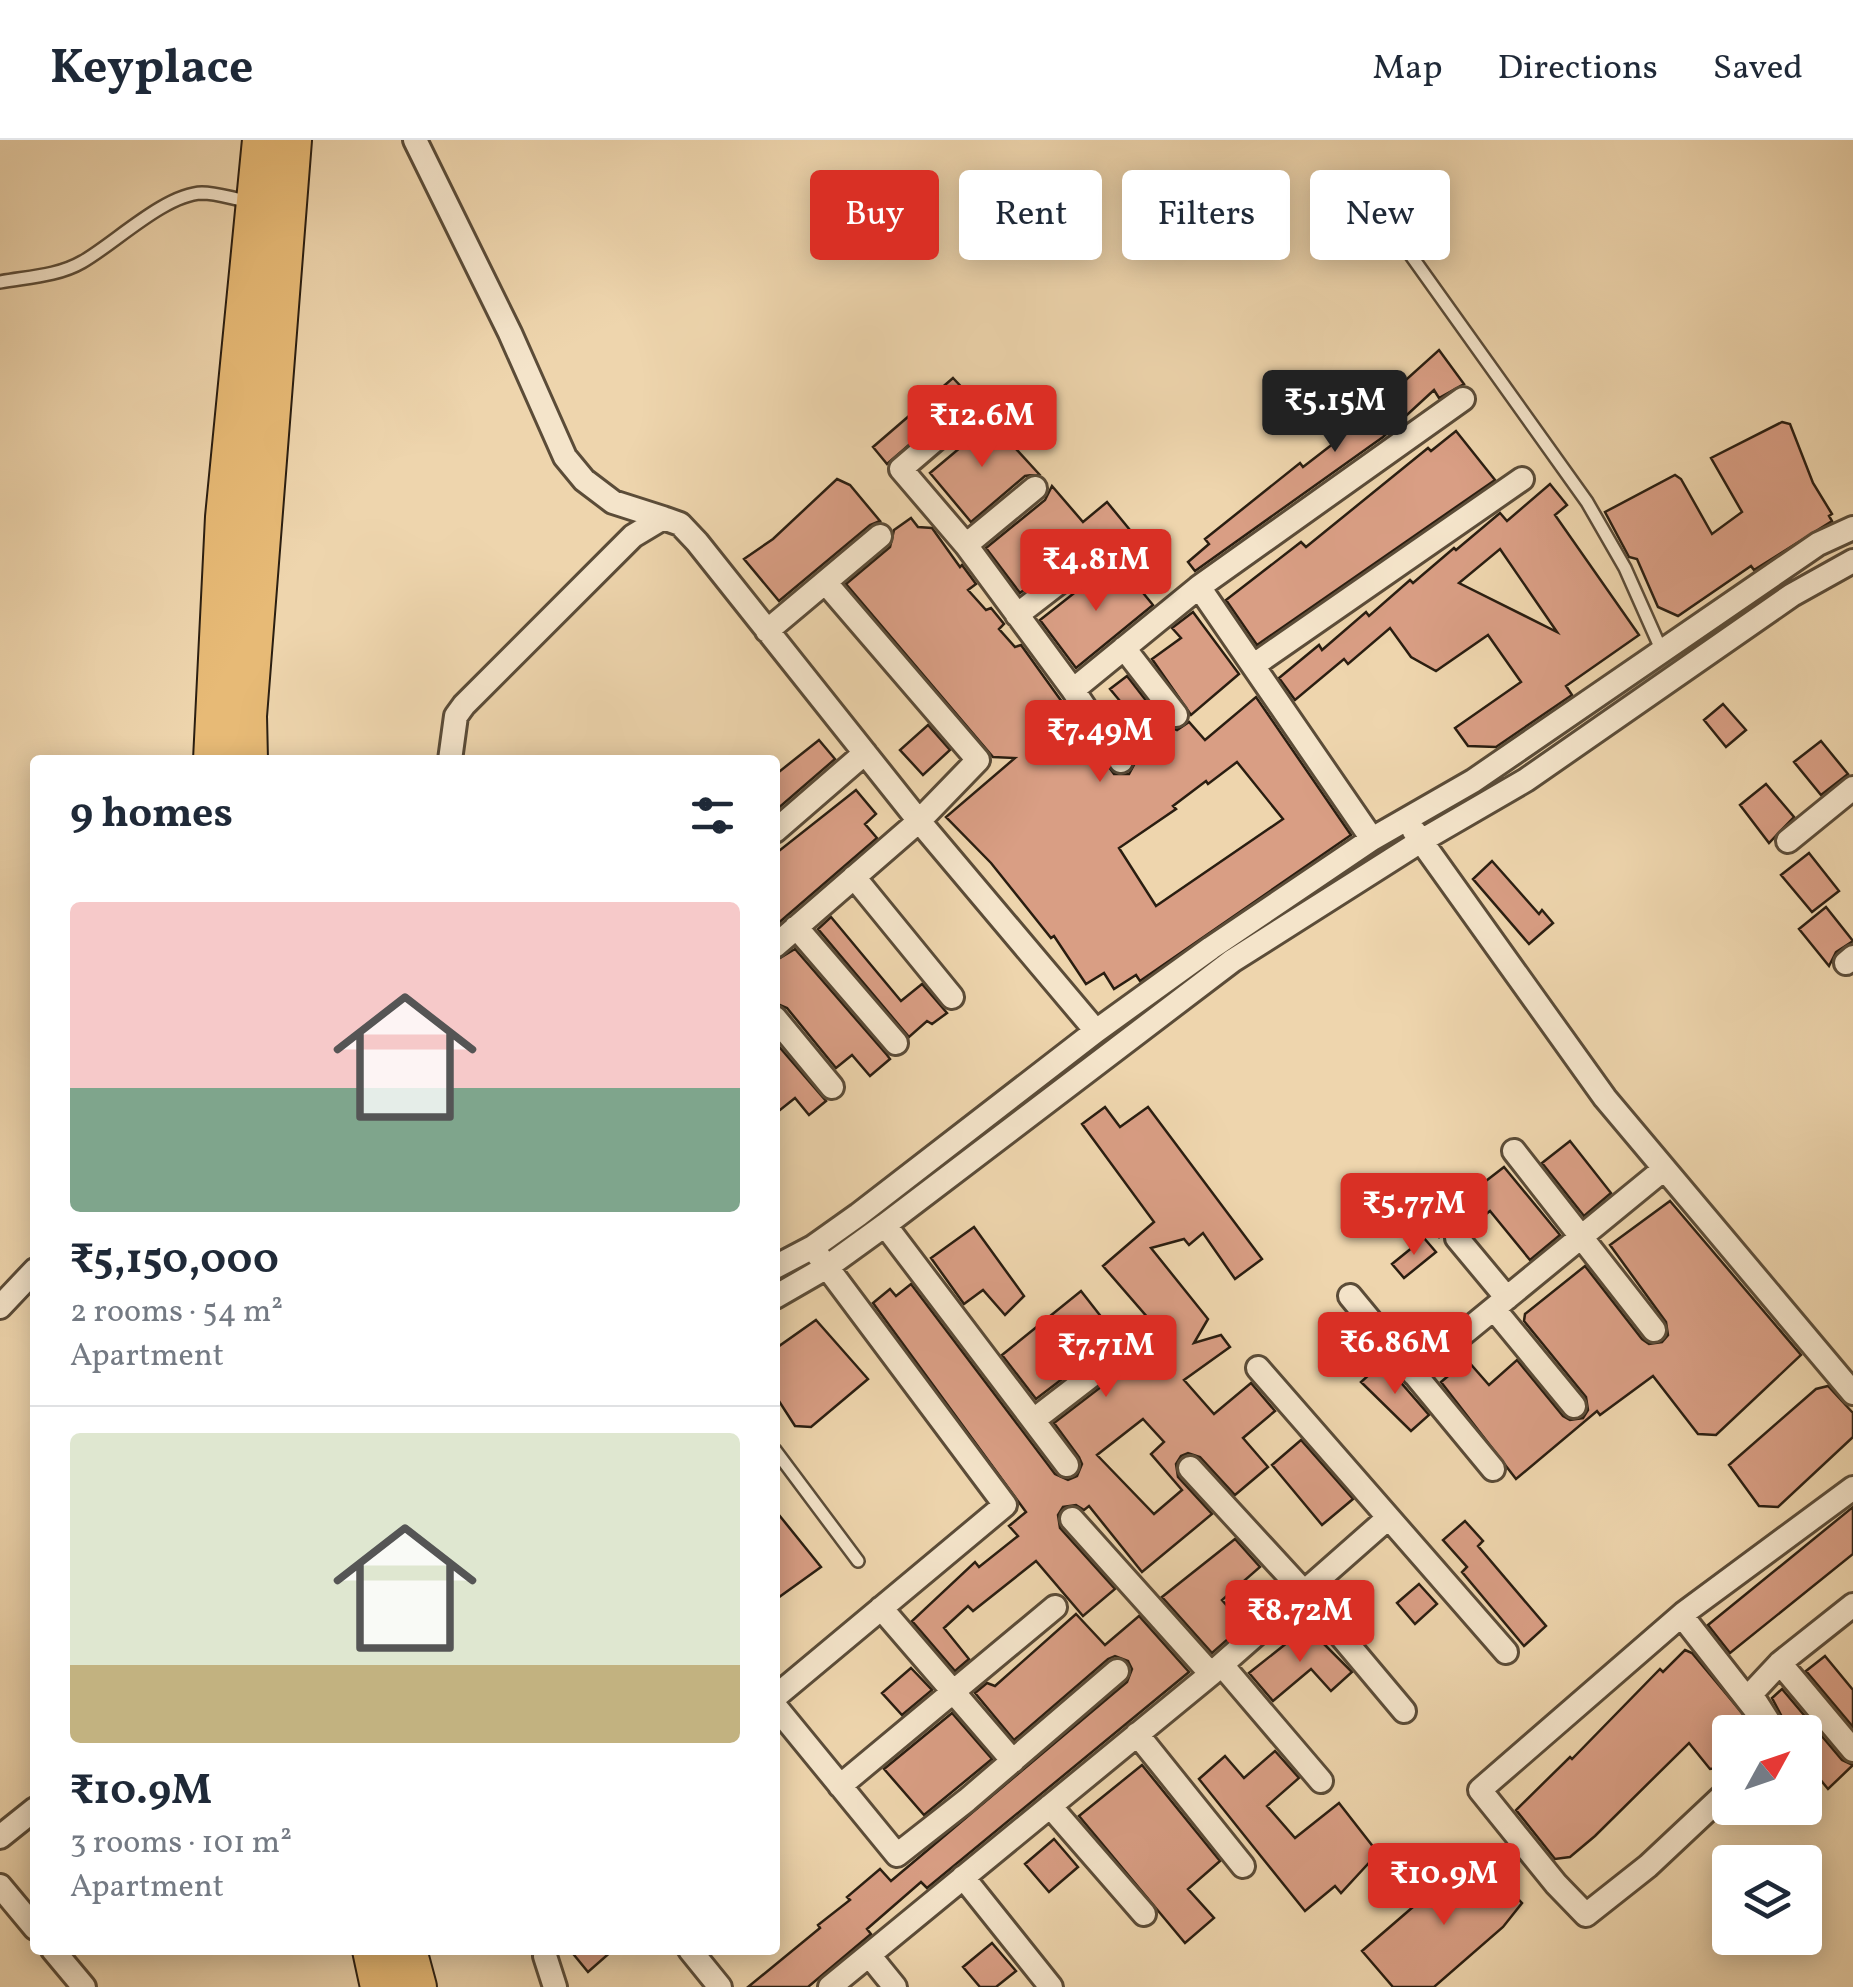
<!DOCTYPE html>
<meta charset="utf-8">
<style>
:root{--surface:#fff;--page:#f6f6f7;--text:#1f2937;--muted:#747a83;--line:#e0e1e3;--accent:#d93025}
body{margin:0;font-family:Vollkorn,serif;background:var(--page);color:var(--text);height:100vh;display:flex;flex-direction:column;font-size:38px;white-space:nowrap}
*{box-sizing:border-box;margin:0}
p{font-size:32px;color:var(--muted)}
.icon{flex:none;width:55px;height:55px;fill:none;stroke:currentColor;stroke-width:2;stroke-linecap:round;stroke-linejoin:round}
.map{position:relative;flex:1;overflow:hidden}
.panel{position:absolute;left:30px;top:615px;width:750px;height:1200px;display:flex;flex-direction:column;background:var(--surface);border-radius:10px;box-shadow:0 5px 25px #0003}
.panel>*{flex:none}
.hud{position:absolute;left:810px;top:30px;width:892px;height:90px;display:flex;gap:20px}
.needle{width:65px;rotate:50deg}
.buttons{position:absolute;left:1712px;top:1575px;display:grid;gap:20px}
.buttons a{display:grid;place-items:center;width:110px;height:110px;border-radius:10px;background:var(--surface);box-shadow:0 5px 25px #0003;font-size:50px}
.price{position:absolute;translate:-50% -85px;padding:0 22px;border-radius:10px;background:var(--accent);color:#fff;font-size:32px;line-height:65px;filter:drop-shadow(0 2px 5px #0008)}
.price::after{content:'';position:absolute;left:50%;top:60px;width:30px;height:22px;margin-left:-15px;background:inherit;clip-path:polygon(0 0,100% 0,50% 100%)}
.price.current{background:#222;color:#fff}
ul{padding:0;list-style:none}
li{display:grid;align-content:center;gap:20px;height:530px;padding:0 40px}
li+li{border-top:2px solid var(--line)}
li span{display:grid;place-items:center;height:310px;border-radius:10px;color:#555}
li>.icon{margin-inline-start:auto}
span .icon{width:180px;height:180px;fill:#fffc;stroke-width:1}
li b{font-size:42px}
h2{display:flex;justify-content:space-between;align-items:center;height:120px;padding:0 40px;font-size:42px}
.chip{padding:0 35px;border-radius:10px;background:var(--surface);box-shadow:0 5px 25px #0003;font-size:35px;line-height:90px}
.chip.current{background:var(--accent);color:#fff}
header{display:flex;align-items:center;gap:60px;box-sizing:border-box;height:140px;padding:0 50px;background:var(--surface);border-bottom:2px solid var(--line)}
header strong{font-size:48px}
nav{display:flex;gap:55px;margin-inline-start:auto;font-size:35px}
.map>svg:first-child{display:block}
.building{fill:#d99e84;stroke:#2a1e11;stroke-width:2.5;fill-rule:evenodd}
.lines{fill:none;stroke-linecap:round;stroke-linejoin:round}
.service-casing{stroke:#5b4c38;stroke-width:16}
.minor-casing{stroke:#5b4c38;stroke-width:28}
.primary-casing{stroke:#2a1e11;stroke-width:42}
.service{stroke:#f4e4ca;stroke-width:11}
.minor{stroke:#f4e4ca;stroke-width:22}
.primary{stroke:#e7ba76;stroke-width:38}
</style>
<header>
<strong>Keyplace</strong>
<nav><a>Map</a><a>Directions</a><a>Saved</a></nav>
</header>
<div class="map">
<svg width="1853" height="1847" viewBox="0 0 1853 1847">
<rect width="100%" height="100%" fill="#eed5ad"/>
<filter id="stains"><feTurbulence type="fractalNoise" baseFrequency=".002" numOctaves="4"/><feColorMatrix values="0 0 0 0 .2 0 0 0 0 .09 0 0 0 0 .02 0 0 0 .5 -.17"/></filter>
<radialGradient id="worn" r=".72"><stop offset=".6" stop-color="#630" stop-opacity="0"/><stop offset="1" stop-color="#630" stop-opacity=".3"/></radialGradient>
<path class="building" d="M1439,210L1464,244L1439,258L1434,250L1383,297L1195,431L1188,422L1209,404L1205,399L1300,323L1303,327L1347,293Z
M953,238L968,254L887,324L873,307Z
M985,275L1039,334L1025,336L971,382L930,333L973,297L968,292Z
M1782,282L1790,284L1813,343L1832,374L1829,376L1832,381L1754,430L1751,426L1678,476L1658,467L1637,419L1629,417L1605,372L1675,335L1681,339L1712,394L1742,372L1711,318Z
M1456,291L1495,340L1257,505L1226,460L1301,402L1306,407L1428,308L1431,311Z
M837,339L850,345L880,381L870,385L779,461L744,419L773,399Z
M1550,344L1567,365L1555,375L1639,495L1566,546L1572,555L1496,607L1468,606L1455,588L1521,542L1488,495L1436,531L1411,517L1390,488L1348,524L1344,519L1295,560L1279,538L1319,505L1322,510L1366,472L1369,476L1410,440L1413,443L1454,408L1456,410L1500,373L1507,381ZM1500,409L1557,492L1459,443Z
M1052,346L1083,382L1107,362L1130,390L1114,403L1103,391L1020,453L986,408L1045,360Z
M911,378L918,387L932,388L960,427L962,425L976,444L968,450L986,470L991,468L1004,484L999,489L1015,507L1021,505L1114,634H1129L1136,621L1106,573L1120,561L1110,549L1127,536L1165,585L1177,590L1189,582L1205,600L1256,557L1351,695L1140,841L1136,835L1114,849L1104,833L1086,844L1054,796L1051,798L991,723L946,677L1015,618L993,617L846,444L890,407L894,390ZM1237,622L1283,679L1156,766L1119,708L1176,669L1173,666L1206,641L1208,644Z
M1116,420L1153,465L1076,528L1040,480Z
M1193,472L1239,534L1191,575L1152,519L1181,498L1172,488Z
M1723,564L1746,590L1726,607L1704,580Z
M928,585L950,610L923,635L900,610Z
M819,600L835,619L775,671V635Z
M1821,601L1848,634L1821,655L1794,622Z
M1766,644L1794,677L1769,703L1740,665Z
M856,650L876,674L865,684L877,698L775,786V714Z
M1809,713L1839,751L1812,772L1781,735Z
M1492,721L1539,774L1542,770L1553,783L1529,804L1473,739Z
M1826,767L1853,801L1836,812L1829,826L1799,789Z
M831,777L901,861L922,844L947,873L932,884L927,881L909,897L818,789Z
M795,809L887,915L890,919L870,936L852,915L836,928L787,868L775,863V821Z
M775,902L826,961L809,975L795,958L775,974Z
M1105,967L1120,987L1148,967L1262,1119L1235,1139L1203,1093L1189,1105L1184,1099L1151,1108L1208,1179L1194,1203L1221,1195L1230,1207L1184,1240L1214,1274L1251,1243L1275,1271L1243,1298L1268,1327L1235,1355L1200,1317L1188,1313L1181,1316L1176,1324L1178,1337L1212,1374L1142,1432L1089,1366L1084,1370L1076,1365L1063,1367L1058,1375L1060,1388L1115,1449L1083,1476L1036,1421L973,1471L968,1466L944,1488L969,1519L955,1531L912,1481L975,1422L979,1427L1018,1396L1009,1386L1026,1372L873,1163L890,1149L896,1156L911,1144L1055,1334L1068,1340L1077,1336L1082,1324L1079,1317L1054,1283L1153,1207L1161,1193L1103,1126L1154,1082L1082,984ZM1143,1279L1164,1302L1151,1314L1182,1350L1154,1374L1097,1315Z
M1570,1001L1611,1053L1584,1076L1542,1023Z
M1504,1027L1560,1095L1530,1120L1490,1071L1468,1088L1457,1083L1448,1086L1439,1097L1429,1085Z
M1670,1061L1801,1215L1716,1295L1698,1294L1653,1236L1600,1275L1597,1271L1516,1339L1441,1242L1467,1220L1489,1245L1517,1220L1563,1276L1570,1280L1583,1278L1588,1270L1586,1257L1524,1181L1525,1174L1585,1126L1642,1199L1649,1204L1662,1202L1668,1195L1666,1182L1610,1105Z
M974,1087L1024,1156L1005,1175L983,1150L964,1164L931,1118Z
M1424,1098L1436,1112L1404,1138L1392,1124Z
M1081,1151L1117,1197L1036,1259L1002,1215Z
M816,1180L868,1239L811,1287L795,1286L775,1255V1209Z
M1383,1222L1429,1275L1411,1291L1361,1242Z
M1828,1246L1853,1273V1297L1778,1367L1759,1366L1729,1325L1816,1249Z
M1301,1300L1353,1359L1322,1385L1272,1325Z
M1853,1367V1414L1730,1513L1708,1485Z
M775,1370L821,1427L775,1460Z
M1465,1381L1483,1401L1478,1406L1546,1486L1524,1506L1462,1432L1467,1427L1443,1400Z
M1235,1399L1260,1427L1222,1460L1244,1485L1212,1513L1162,1457Z
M1419,1444L1437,1464L1415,1484L1397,1463Z
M1076,1474L1105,1505L1139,1476L1189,1532L927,1748L921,1742L867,1789L871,1794L808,1847H748L820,1788L818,1785L850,1760L847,1757L880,1729L891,1741L1127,1542L1132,1529L1128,1521L1115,1516L1108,1519L1014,1600L975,1553L987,1543L995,1546Z
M1307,1487L1352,1532L1331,1551L1311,1529L1273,1561L1249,1533Z
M1685,1510L1692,1513L1758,1592H1730V1623L1725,1627L1710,1629L1689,1603L1595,1696L1570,1717L1555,1719L1516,1670L1570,1617L1572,1619L1660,1529L1663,1532Z
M1825,1516L1853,1550V1587L1806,1531Z
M911,1528L932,1550L902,1575L882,1553Z
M1782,1549L1842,1620L1853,1625L1828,1649L1814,1632L1805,1639V1592H1790L1772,1558Z
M952,1573L992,1619L924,1675L884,1629Z
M1275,1611L1299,1638L1267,1666L1295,1698L1339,1663L1378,1713L1341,1753L1335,1746L1305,1771L1199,1639L1225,1616L1244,1638Z
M1142,1625L1220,1721L1188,1749L1214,1778L1185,1803L1079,1676Z
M1054,1699L1078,1727L1049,1752L1025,1724Z
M1472,1716L1482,1721L1522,1763L1503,1787L1434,1847H1393L1362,1811Z
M992,1803L1016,1831L996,1847H980L963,1827Z
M570,1810H613L588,1832Z"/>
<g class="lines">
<defs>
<path id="service" d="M1365,51L1587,362L1625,428L1661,509
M0,142C27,137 58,136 82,122C114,104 165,54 202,53C217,53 234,59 248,61
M775,1310L858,1421"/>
<path id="minor" d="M415,0L510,193L565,317L584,340L613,362L663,378
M971,269L901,329L966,405L1073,550L1199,447
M966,405L1035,348
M1017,475L1101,410
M767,491L880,396
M1124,508L1176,575
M1254,525L1522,339
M1073,550L1121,621
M450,620L456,576L464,565L633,396L663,378L680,384L697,402L919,681L978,620L825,442
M775,691L865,613
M1414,691L1605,958L1853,1253
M1372,699L1199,447L1463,259
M1788,701L1853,648
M854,737L952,857
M796,787L896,903
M775,806L919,681L1096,891
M1846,823L1853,817
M775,878L832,947
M1514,1011L1654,1190
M885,1085L1067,1325
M1457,1098L1507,1158
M775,1127L813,1107L858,1075L1096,891L1211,808L1372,699L1473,641L1818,404L1853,388
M1350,1156L1493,1329
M775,1157L827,1127L885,1085L1232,821L1421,701L1526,640L1792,455L1853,421
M0,1167L35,1130
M1494,1169L1574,1266
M1258,1228L1506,1512
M1414,1234L1664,1029
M1035,1279L1144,1195
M1190,1328L1304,1452L1404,1571
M1072,1379L1211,1534
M881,1468L1013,1621
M1682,1476L1754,1568
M1780,1523L1853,1610
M1222,1525L1321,1641
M775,1557L1005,1365L818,1115
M775,1566L897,1715L967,1660L1117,1531
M1775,1592L1751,1554L1780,1523L1853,1465
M1137,1594L1243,1726
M840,1646L1055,1467
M1730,1649L1648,1726L1586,1775L1556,1744L1480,1650L1684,1473L1853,1348
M1050,1666L1144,1774
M0,1697L35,1669
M963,1737L1051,1847
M0,1746L35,1788
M53,1810L84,1847
M690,1810L720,1847
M869,1815L895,1847
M545,1816L555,1847
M830,1847L1211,1534L1387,1379"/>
<path id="primary" d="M213,620L225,377L262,0
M248,620L247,576L292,0
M372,1810L380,1847
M407,1810L417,1847"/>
</defs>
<use href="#service" class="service-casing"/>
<use href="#minor" class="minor-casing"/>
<use href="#primary" class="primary-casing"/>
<use href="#service" class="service"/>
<use href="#minor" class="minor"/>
<use href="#primary" class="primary"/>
</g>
<rect width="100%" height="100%" filter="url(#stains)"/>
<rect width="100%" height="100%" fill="url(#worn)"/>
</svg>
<div class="buttons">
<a><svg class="needle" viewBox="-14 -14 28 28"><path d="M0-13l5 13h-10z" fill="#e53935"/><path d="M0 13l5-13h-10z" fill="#747a83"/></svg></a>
<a><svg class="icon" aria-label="layers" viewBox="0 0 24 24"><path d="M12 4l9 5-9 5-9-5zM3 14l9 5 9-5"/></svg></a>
</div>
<b class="price current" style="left:1335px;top:315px">₹5.15M</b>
<b class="price" style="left:982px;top:330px">₹12.6M</b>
<b class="price" style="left:1096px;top:474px">₹4.81M</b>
<b class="price" style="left:1100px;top:645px">₹7.49M</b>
<b class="price" style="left:1414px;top:1118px">₹5.77M</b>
<b class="price" style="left:1395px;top:1257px">₹6.86M</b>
<b class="price" style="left:1106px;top:1260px">₹7.71M</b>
<b class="price" style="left:1300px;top:1525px">₹8.72M</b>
<b class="price" style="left:1444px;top:1788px">₹10.9M</b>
<div class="hud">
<a class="chip current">Buy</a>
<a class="chip">Rent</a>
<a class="chip">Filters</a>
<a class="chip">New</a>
</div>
<section class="panel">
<h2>9 homes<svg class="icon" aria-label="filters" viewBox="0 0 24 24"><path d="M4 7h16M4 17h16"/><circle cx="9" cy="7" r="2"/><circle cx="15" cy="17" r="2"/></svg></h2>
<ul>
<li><span style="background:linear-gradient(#f6c9c9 60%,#7fa58c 0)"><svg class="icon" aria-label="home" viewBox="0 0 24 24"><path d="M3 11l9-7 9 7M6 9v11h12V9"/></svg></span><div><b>₹5,150,000</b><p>2 rooms · 54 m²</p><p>Apartment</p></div></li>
<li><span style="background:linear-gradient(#dfe7d0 75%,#c2b280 0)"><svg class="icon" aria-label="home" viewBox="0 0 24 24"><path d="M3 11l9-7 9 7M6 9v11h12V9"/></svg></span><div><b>₹10.9M</b><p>3 rooms · 101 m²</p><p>Apartment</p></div></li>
</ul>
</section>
</div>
